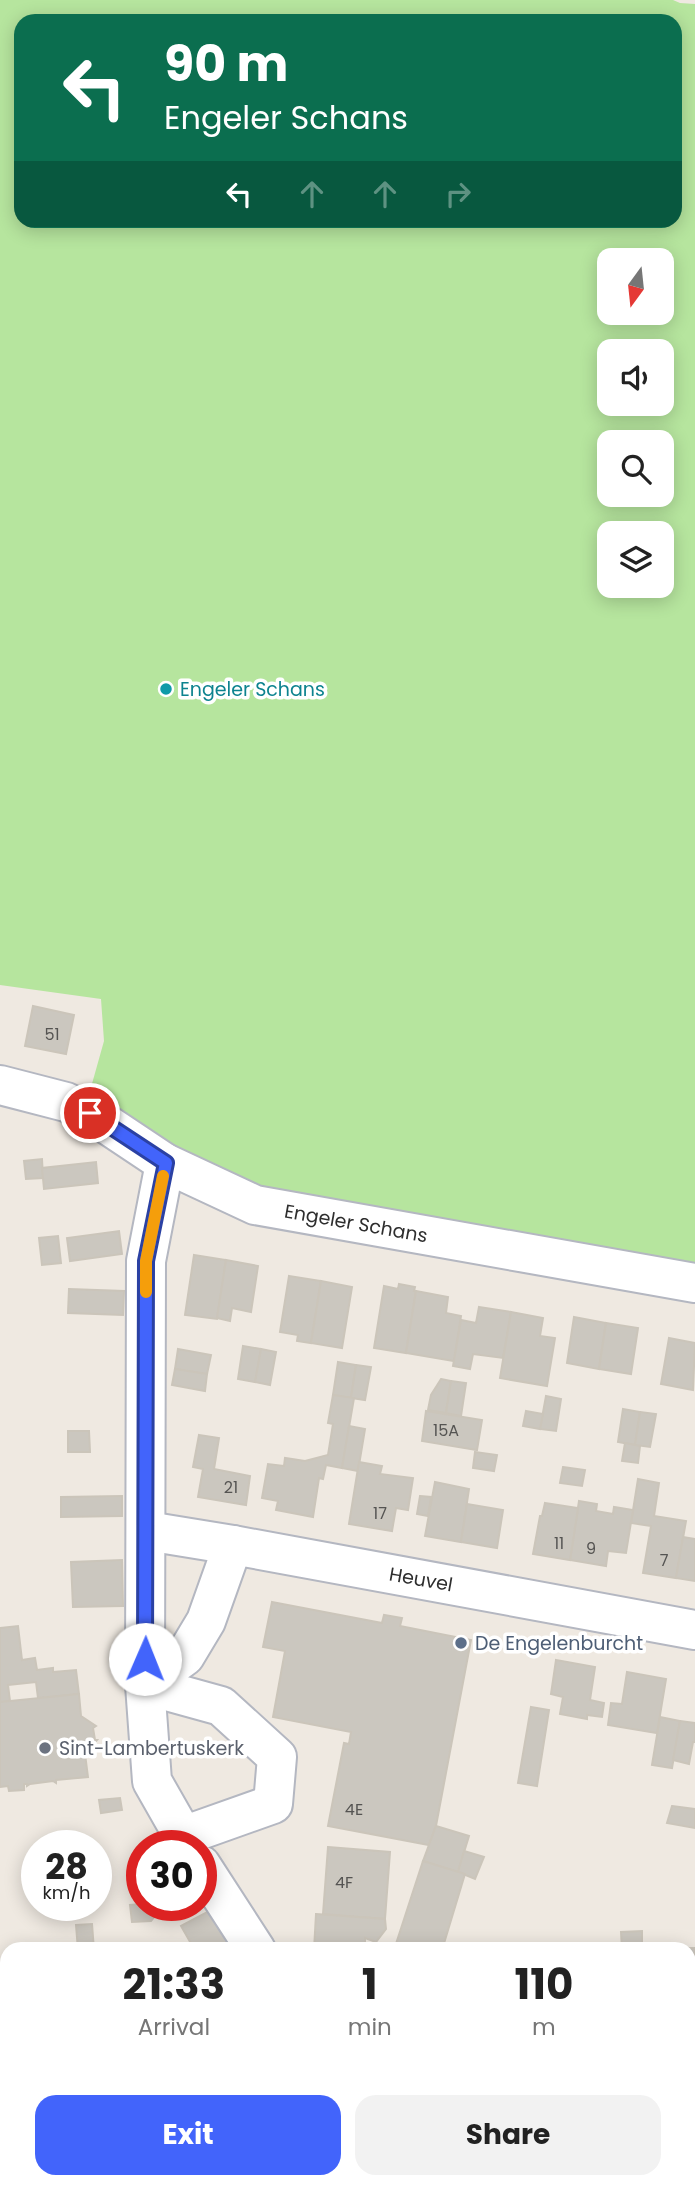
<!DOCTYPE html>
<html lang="en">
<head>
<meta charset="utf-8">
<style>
  :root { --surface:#fff; --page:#f2f2f2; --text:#222; --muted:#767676; --accent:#4264fb }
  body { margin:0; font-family:Poppins,sans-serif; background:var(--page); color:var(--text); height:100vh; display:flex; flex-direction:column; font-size:26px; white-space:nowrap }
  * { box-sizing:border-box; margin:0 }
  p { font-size:23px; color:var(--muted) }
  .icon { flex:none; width:38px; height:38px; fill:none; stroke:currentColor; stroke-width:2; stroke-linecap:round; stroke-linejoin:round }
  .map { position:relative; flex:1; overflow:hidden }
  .side { position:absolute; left:0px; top:1942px; width:696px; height:247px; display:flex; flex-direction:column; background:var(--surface); border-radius:21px 21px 0 0; box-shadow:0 4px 18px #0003 }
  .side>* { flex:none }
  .top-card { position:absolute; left:14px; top:14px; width:668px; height:214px; border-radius:21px; box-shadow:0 4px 18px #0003; background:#0b6e4f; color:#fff; overflow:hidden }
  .needle { width:46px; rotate:195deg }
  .buttons { position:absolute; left:597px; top:248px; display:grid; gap:14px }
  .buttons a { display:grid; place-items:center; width:77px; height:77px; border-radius:14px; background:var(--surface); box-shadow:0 4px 18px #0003; font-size:35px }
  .speed { position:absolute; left:21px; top:1830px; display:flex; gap:14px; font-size:35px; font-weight:700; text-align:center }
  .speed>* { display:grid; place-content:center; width:91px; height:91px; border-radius:50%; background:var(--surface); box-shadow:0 4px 18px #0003; line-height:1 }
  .speed small { font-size:18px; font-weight:400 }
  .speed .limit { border:10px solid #d22; background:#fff; color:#111 }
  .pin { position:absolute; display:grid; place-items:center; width:60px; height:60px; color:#fff; margin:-30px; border:4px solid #fff; border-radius:50%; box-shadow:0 2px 7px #0007 }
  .me { position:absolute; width:77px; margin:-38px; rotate:1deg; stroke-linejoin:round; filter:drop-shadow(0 0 5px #0008) }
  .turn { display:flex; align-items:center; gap:24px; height:147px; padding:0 35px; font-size:32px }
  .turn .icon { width:91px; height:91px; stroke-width:2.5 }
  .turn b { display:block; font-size:49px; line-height:60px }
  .lanes { display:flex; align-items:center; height:66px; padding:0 35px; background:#0003; justify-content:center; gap:35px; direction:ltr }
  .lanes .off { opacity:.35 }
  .eta { display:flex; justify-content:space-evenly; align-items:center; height:119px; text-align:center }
  .eta b { font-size:42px; font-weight:700; line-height:49px }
  .primary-button { display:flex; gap:14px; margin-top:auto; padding:14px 35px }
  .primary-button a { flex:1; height:80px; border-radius:21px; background:var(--accent); color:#fff; font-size:28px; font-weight:700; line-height:80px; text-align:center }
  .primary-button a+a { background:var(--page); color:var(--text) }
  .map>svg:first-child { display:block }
  .green { fill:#b6e59e; fill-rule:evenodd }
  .building { fill:#cbc7bf; stroke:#cbc5ba; stroke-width:2 }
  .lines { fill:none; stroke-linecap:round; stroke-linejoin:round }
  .minor-casing { stroke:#b4b7c1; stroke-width:42 }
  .minor { stroke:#fff; stroke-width:38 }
  .route-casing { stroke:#2b41a3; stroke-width:18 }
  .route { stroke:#4264fb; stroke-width:12 }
  .slow { stroke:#f59e0b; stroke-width:12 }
  .culture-dot { fill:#0f9aa8; stroke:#fff; stroke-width:2.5 }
  .service-dot { fill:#5c6f8a; stroke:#fff; stroke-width:2.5 }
  .worship-dot { fill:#6b7280; stroke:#fff; stroke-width:2.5 }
  .labels { text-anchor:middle; stroke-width:7; stroke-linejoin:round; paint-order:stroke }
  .number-label { font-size:16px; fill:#555452 }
  .culture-label { font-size:19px; fill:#0d838f; stroke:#fff; text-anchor:start }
  .street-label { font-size:19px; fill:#2e2e2e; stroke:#fff }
  .service-label { font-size:19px; fill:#4e5e75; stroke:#fff; text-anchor:start }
  .worship-label { font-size:19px; fill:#5b616d; stroke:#fff; text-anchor:start }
</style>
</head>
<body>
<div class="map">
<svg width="695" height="2188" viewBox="0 0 695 2188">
  <rect width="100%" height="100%" fill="#efe9e1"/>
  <g class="green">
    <path d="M0,0H673L680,3L695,4V1263L287,1194L179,1159L88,1098L104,1041L101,999L0,985ZM21,21H676V220H21ZM609,261H662V313H609ZM609,352H662V404H609ZM609,443H662V495H609ZM609,534H662V586H609Z"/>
    <path d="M690,2077H695V2188H672L670,2182H690Z"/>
  </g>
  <g class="building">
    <path d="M33,1006L74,1015L66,1054L25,1046Z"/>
    <path d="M42,1159L43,1178L26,1179L24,1161Z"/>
    <path d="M96,1162L98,1183L44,1189L42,1168Z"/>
    <path d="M119,1231L122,1254L70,1261L67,1238Z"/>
    <path d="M58,1236L61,1263L42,1265L39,1238Z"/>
    <path d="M194,1255L226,1260L217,1319L185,1315Z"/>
    <path d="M226,1260L258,1266L251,1312L232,1308L230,1321L217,1318Z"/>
    <path d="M289,1276L321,1281L311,1343L297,1341L298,1335L280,1332Z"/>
    <path d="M321,1281L352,1287L342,1348L311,1343Z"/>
    <path d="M399,1284L415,1287L414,1291H416L406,1353L374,1348L384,1286L398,1289Z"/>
    <path d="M69,1289L124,1291L123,1315L68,1313Z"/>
    <path d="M416,1291L448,1297L446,1313L461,1316L454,1361L406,1353Z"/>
    <path d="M479,1307L511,1312L503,1358L473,1354L470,1369L453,1366L461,1320L476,1323Z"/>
    <path d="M511,1312L543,1318L540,1336L555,1338L547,1386L500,1378Z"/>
    <path d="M574,1317L606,1323L599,1369L567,1363Z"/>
    <path d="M606,1323L638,1328L631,1374L599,1369Z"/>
    <path d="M669,1338L695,1343L693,1390L661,1384Z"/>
    <path d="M243,1346L261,1349L255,1382L238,1379Z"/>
    <path d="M178,1349L211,1355L207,1374L175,1369Z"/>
    <path d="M261,1349L276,1352L270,1385L255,1382Z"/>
    <path d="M338,1362L356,1365L351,1398L333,1395Z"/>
    <path d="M356,1365L371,1367L365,1400L351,1398Z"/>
    <path d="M175,1369L207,1374L205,1391L172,1385Z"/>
    <path d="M441,1379L451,1381L446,1413L428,1410L431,1395Z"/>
    <path d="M451,1381L466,1383L461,1416L446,1413Z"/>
    <path d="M333,1395L354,1398L342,1468L326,1465L323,1479L319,1478L313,1517L276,1510L278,1501L262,1498L268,1464L284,1466L285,1458L305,1461L328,1455L333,1424L328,1423Z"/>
    <path d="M546,1396L561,1399L556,1431L540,1429Z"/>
    <path d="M623,1409L640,1412L635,1445L618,1442Z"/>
    <path d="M426,1411L482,1420L477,1450L422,1441Z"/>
    <path d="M526,1411L543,1414L540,1429L523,1426Z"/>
    <path d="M640,1412L656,1414L650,1447L635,1445Z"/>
    <path d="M349,1426L365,1429L358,1471L342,1468Z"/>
    <path d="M68,1431H89L90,1452H68Z"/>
    <path d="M199,1435L219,1438L214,1469L250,1476L246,1505L198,1497L203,1469L193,1467Z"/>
    <path d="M625,1443L640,1446L638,1463L622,1461Z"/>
    <path d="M475,1452L497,1455L494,1471L473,1468Z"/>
    <path d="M359,1462L382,1466L380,1474L413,1478L408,1510L396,1508L392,1531L349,1524Z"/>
    <path d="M563,1467L585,1470L582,1486L560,1483Z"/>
    <path d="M638,1479L659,1483L654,1516L686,1521L676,1578L643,1573L651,1526L631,1523Z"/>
    <path d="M435,1482L469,1489L461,1542L425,1536Z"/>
    <path d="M122,1496V1516L61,1517V1497Z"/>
    <path d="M420,1496L431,1497L428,1516L417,1514Z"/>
    <path d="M579,1501L597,1504L596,1511L613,1514L614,1507L633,1510L626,1553L608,1551L606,1566L570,1560Z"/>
    <path d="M545,1503L578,1508L570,1560L533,1554L540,1516H542Z"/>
    <path d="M467,1504L503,1510L497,1548L461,1542Z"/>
    <path d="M683,1537L695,1539V1581L676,1578Z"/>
    <path d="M122,1560L123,1606L73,1607L71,1562Z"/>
    <path d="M272,1602L382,1623L384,1615L402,1618L400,1626L471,1640L436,1826L429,1845L328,1826L344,1743L349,1744L351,1732L273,1717L285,1651L263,1647Z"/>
    <path d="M18,1626L22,1660L35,1658L37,1670L53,1668V1672L76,1670L79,1694L38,1698L36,1682L8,1685L10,1701L0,1702V1628Z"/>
    <path d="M556,1660L595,1667L590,1700L604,1703L602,1717L587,1715V1719L560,1714L563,1697L551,1694Z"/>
    <path d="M627,1672L666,1679L657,1733L608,1725L611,1703L622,1704Z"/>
    <path d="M79,1694L81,1716L96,1726L93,1728L95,1740H97L85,1754L88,1777L56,1780V1783L53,1781L30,1784L27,1786V1784H24V1790L9,1791L8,1786L0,1787V1702Z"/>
    <path d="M531,1707L549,1710L537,1786L518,1783Z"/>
    <path d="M660,1717L680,1721L672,1768L652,1765Z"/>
    <path d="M680,1721L695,1723V1742H693L689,1764L673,1760Z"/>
    <path d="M120,1798L122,1810L101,1813L99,1800Z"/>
    <path d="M672,1806L695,1809V1828L667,1823Z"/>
    <path d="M436,1826L469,1836L458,1872L423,1861Z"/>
    <path d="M328,1847L390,1852L385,1919L323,1914Z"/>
    <path d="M464,1851L484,1857L475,1879L458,1872Z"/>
    <path d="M423,1861L465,1874L442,1950H394Z"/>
    <path d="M142,1904L158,1906L159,1911L151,1921L132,1922L130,1905Z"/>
    <path d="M211,1910L234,1950H165L193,1947L181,1926Z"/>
    <path d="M316,1914L385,1919L386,1929L376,1942L365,1938V1950H314Z"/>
    <path d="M92,1924L94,1950H78L76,1925Z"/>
    <path d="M642,1931V1950H622L621,1932Z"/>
    <path d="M695,1948V2012H690V1950L656,1949Z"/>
    <path d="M7,2068V2099H0V2069Z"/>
    <path d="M7,2099V2130H0V2100Z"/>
    <path d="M7,2138V2182L24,2184L0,2186V2139Z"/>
  </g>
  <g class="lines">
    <g class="minor-casing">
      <g id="minor">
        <path d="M0,1085L66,1102L90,1113L165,1163L255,1205L695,1283"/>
        <path d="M165,1163L146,1261L145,1685L152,1781L189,1846"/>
        <path d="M147,1531L233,1545L695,1630"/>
        <path d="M145,1685L221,1706L277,1757L273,1804L183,1836"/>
        <path d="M145,1685L185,1656L206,1621L233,1545"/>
        <path d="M201,1865L256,1950"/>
        <path d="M690,2068H695"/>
        <path d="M653,2182L655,2188"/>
        <path d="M340,2188L342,2182"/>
      </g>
    </g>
    <use href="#minor" class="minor"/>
  </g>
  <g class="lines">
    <g class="route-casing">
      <path id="route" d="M90,1113L166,1163L146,1261L145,1659"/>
    </g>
    <use href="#route" class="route"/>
    <path class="slow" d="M146,1292V1261L163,1176"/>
  </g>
  <circle class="culture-dot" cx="166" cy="689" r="7"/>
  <circle class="service-dot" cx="461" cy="1643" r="7"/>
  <circle class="worship-dot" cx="45" cy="1748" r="7"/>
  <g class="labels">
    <g class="number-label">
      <text x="52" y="1040">51</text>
      <text x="446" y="1436">15A</text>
      <text x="231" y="1493">21</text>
      <text x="380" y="1519">17</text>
      <text x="559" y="1549">11</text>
      <text x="591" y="1554">9</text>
      <text x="664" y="1566">7</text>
      <text x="354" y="1815">4E</text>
      <text x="344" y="1888">4F</text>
    </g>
    <g class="culture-label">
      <text x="180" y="696">Engeler Schans</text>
    </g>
    <g class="street-label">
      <text transform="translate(356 1223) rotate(10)" y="7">Engeler Schans</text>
      <text transform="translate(421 1579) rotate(10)" y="7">Heuvel</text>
    </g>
    <g class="service-label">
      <text x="475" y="1650">De Engelenburcht</text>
    </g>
    <g class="worship-label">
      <text x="59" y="1755">Sint-Lambertuskerk</text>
    </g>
  </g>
</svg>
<div class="buttons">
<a><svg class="needle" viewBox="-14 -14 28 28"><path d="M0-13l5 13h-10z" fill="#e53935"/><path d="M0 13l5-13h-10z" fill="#767676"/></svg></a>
<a><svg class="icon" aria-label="sound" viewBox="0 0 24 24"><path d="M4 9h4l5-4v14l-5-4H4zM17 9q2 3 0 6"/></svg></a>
<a><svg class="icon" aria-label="search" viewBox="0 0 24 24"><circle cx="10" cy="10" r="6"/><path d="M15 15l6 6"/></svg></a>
<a><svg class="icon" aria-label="layers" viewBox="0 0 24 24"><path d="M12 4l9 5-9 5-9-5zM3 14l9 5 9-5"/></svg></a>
</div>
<div class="speed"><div>28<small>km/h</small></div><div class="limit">30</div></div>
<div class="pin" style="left:90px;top:1113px;background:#d93025"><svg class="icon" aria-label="arrive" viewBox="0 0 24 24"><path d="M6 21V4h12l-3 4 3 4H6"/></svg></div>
<svg class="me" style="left:145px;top:1659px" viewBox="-20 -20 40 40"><circle r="19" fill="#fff"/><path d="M0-13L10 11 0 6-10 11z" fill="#4264fb"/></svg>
<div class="top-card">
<div class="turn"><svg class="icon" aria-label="left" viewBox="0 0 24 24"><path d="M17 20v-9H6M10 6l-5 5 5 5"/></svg><div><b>90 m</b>Engeler Schans</div></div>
<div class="lanes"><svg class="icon" aria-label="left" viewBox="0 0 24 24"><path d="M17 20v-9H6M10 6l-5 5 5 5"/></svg><svg class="icon off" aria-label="ahead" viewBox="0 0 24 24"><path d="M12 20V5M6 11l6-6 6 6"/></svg><svg class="icon off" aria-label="ahead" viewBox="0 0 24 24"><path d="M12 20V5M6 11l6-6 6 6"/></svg><svg class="icon off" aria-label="right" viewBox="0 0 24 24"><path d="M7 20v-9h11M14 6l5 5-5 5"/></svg></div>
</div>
<section class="side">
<div class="eta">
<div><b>21:33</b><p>Arrival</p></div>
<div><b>1</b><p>min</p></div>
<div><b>110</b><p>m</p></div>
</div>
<div class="primary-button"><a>Exit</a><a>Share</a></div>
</section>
</div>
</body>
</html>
